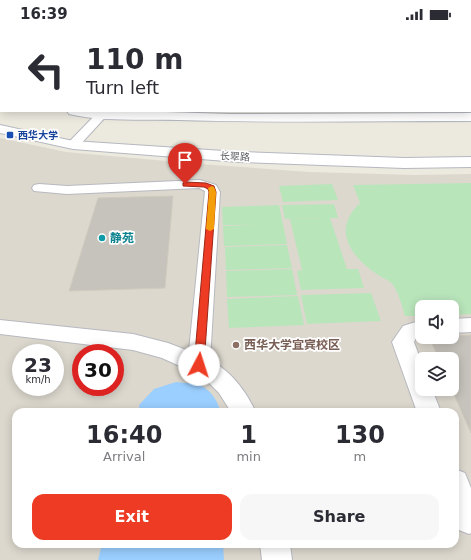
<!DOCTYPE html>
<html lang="en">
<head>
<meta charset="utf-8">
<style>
  :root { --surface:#fff; --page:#f7f7f7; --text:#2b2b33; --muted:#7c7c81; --accent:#ee3b23 }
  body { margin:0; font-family:"DejaVu Sans","Noto Sans SC",sans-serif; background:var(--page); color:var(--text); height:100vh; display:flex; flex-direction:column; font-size:15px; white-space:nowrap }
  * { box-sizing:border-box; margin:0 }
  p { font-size:13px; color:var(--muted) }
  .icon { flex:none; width:22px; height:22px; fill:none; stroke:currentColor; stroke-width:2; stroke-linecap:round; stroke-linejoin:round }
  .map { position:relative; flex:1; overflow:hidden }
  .side { position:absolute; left:12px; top:380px; width:447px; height:140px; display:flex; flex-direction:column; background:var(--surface); border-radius:12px; box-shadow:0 2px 10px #0003 }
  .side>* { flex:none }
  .guide { position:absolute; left:0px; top:0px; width:471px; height:84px; box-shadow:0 2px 10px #0003; background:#fff; color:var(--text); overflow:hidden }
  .tools { position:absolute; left:415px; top:272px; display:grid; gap:8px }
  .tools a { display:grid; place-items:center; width:44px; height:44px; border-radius:8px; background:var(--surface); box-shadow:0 2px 10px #0003; font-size:20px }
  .speed { position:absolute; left:12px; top:316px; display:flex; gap:8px; font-size:20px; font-weight:700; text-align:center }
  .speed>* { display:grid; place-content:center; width:52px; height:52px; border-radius:50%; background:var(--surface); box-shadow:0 2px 10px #0003; line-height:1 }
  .speed small { font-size:10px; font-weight:400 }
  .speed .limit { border:6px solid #d22; background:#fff; color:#111 }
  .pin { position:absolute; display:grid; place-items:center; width:34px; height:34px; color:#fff; margin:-41px -17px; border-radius:50% 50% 50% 0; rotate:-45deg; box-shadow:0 0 4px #0007 }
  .pin .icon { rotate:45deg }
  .me { position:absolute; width:44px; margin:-22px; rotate:5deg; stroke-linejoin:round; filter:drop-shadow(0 0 3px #0008) }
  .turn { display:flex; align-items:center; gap:14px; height:84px; padding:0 20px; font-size:18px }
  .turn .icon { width:52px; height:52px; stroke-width:2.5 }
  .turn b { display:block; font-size:28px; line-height:34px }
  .eta { display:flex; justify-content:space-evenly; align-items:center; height:68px; text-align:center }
  .eta b { font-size:24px; font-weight:600; line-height:28px }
  .button { display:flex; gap:8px; margin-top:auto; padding:8px 20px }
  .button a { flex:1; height:46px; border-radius:12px; background:var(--accent); color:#fff; font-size:16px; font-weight:600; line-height:46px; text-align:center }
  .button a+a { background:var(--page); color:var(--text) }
  .status { display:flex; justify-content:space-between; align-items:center; height:28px; padding:0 20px; background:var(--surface); direction:ltr }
  .status svg { height:11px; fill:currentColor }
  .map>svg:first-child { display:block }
  .education { fill:#dcd8ce; fill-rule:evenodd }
  .green { fill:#b9e5bb }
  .water { fill:#9bcfff }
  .building { fill:#c6c3bc; stroke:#d0cbbd }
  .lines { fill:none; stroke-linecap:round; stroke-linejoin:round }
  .service-casing { stroke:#b7b9bf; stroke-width:2 }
  .minor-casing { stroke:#b7b9bf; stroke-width:2 }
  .secondary-casing { stroke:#b5b8bf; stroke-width:2 }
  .service { fill:#fff; fill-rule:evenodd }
  .minor { fill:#fff; fill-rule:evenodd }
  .secondary { fill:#fff; fill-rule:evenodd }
  .route { fill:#ee3b23; stroke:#9b2617 }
  .slow { fill:#f59e0b }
  .transit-dot { fill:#1a4fb4; stroke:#fff; stroke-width:1.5 }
  .culture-dot { fill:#0f9aa8; stroke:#fff; stroke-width:1.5 }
  .education-dot { fill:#8d6e63; stroke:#fff; stroke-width:1.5 }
  .labels { text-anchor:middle; stroke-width:3.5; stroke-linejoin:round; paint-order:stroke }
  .far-transit-label { font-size:10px; font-weight:bold; fill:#164399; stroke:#fff; text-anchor:start }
  .far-street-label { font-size:10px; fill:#585b61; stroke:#fff }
  .culture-label { font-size:12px; font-weight:bold; fill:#0d838f; stroke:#fff; text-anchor:start }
  .education-label { font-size:12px; font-weight:bold; fill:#785e54; stroke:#fff; text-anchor:start }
</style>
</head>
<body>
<div class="status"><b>16:39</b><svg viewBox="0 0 49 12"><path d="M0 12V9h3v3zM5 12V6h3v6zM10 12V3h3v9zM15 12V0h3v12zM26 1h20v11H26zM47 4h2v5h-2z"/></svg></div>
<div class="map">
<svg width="471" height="532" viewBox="0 0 471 532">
  <rect width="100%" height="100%" fill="#ece9df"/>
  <g class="education">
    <path d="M0,0H471V82L470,1H1V61Z"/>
    <path d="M0,110L66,124L200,136L309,144L415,147L471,146V532H0ZM422,279H452V309H422ZM21,325H55V359H21ZM81,325H115V359H81ZM422,331H452V361H422ZM16,384H455V516H16Z"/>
  </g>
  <g class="green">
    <path d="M471,155V286L452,287V279H422V288H405C402,279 399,265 393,257C390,252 382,250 378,247C351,229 331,202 360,175L353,157Z"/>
    <path d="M332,156L338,172L283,174L279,158Z"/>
    <path d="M334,176L338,190H330L347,241H344H358L364,260L301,262L297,243L302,242L290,191L327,190L285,191L282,177Z"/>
    <path d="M279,177L287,216L224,218L223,198L257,197H223L222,179Z"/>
    <path d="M287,217L292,240L226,242L225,219Z"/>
    <path d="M292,241L297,267L227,269L226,243Z"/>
    <path d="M371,265L381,293L307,296L301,267Z"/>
    <path d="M298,268L304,297L229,300L227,271Z"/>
  </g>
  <g class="water">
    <path d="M176,354C184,355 195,355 202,358C211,363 219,374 220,384H140L139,377L154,361Z"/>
    <path d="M102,516H223L224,532H98Z"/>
  </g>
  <g class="building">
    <path d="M173,168L165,260L69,263L98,170Z"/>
    <path d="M471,307V405L452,362V331H439L429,309Z"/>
  </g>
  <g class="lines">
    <g class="service-casing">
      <g id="service">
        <path d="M0,0H2L3,1L0,2Z"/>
        <path d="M273,0H287L289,1H275Z"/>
        <rect x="470" y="16" width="1" height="2"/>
      </g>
    </g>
    <g class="minor-casing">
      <g id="minor">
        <path d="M99,83H111L77,120H69L67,117L69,114Z"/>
        <path d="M200,152L216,157L220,164L210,333C231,342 246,364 256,384H231L219,365L202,348L162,330L133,322L0,306V292L133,306L168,315L189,323L205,163L199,160L67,166L34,163L32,160L34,157L39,156L67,158Z"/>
        <path d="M471,290V304L452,305V291Z"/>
        <path d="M422,292V306L417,308L414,314L422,336V361H432L441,384H417L392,314L403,298Z"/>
        <path d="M455,441L465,445L471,460V505L469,506L459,502L455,493Z"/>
        <path d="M260,516H290L292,532H262Z"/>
      </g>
    </g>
    <g class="secondary-casing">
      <g id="secondary">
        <rect x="0" y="70" width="1" height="8"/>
        <path d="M67,83H133L230,86L471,85V93C374,93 276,95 179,92C144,91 103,94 69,86Z"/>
        <path d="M0,97L73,113L239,124L404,130L471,129V139L404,140L239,134L73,121L0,105Z"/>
      </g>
    </g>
    <use href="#service" class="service"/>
    <use href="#minor" class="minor"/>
    <use href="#secondary" class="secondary"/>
  </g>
  <path class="route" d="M185,154L206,155L214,158L216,164L204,337L203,340H195L194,337L209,164L208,161L204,159L183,158V155Z"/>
  <path class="slow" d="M212,158L214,159L216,164L214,201L210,203L206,201L209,164L208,160Z"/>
  <rect class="transit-dot" x="6" y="103" width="8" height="8" rx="2"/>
  <circle class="culture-dot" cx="102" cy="210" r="4"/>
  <circle class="education-dot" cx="236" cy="317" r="4"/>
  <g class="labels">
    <g class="far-transit-label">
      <text x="18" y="111">西华大学</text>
    </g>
    <g class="far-street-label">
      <text transform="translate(235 128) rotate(3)" y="4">长翠路</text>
    </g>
    <g class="culture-label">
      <text x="110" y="214">静苑</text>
    </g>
    <g class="education-label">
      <text x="244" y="321">西华大学宜宾校区</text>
    </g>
  </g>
</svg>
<div class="tools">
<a><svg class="icon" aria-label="sound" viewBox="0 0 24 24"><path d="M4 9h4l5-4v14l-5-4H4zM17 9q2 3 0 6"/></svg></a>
<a><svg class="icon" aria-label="layers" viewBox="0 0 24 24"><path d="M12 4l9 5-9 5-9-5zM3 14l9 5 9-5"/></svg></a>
</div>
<div class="speed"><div>23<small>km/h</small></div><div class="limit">30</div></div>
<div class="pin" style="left:185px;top:156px;background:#d93025"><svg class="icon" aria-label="arrive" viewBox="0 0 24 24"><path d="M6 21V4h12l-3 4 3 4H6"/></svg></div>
<svg class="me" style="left:199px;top:337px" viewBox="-20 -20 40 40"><circle r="19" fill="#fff"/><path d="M0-13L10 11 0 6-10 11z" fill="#ee3b23"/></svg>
<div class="guide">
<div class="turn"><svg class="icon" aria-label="left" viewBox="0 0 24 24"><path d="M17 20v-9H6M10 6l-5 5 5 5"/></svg><div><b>110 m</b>Turn left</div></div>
</div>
<section class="side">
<div class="eta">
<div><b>16:40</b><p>Arrival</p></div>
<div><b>1</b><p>min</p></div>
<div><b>130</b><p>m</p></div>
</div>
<div class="button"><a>Exit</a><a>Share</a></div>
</section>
</div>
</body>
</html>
